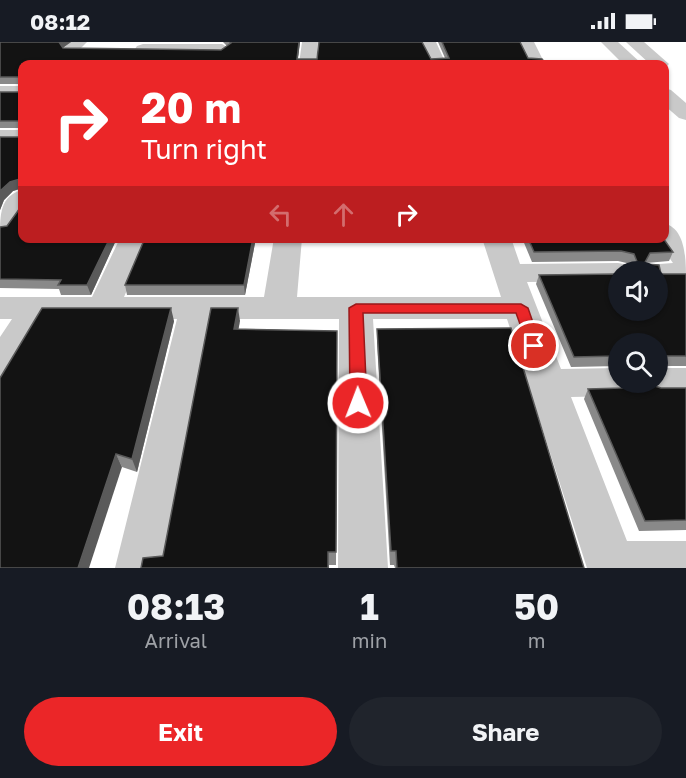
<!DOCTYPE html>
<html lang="en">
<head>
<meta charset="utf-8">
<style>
  :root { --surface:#171b24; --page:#20242c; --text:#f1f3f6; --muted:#9ea1a6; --accent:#eb2628 }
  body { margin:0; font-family:"Golos Text",sans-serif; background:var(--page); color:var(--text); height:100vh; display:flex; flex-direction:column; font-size:22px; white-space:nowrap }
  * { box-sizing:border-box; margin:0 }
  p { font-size:20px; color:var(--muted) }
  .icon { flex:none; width:33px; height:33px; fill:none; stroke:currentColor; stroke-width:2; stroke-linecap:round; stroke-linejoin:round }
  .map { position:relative; height:526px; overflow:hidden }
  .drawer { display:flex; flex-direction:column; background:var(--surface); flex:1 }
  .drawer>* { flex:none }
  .top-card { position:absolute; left:18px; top:18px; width:651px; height:183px; border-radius:12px; box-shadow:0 2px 4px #0004; background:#eb2628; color:#fff; overflow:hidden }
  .controls { position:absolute; left:608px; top:219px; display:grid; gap:12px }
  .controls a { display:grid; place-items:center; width:60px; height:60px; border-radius:50%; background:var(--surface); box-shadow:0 2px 4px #0004; font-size:30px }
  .pin { position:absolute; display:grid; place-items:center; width:51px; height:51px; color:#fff; margin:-26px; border:3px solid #fff; border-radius:50%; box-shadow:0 2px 6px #0007 }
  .me { position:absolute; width:66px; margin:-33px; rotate:359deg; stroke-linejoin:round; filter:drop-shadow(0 0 4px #0008) }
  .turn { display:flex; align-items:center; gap:21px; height:126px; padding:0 24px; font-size:27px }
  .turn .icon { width:78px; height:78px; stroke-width:2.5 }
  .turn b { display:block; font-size:42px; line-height:51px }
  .lanes { display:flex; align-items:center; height:57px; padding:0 24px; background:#0003; justify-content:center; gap:30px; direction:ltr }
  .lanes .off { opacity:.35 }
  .eta { display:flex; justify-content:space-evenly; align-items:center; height:102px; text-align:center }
  .eta b { font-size:36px; font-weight:700; line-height:42px }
  .button { display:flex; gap:12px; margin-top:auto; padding:12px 24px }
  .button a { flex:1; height:69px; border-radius:36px; background:var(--accent); color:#fff; font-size:24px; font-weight:700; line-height:69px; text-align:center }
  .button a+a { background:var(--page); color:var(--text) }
  .status { display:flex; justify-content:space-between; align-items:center; height:42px; padding:0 30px; background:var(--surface); direction:ltr }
  .status svg { height:16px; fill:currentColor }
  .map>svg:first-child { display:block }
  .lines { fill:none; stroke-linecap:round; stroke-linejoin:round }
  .minor { fill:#c9c9c9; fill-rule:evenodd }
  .tertiary { fill:#c9c9c9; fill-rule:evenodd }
  .wall { fill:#898989 }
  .shaded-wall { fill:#5a5a5a }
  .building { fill:#131313; stroke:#5a5a5a; stroke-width:1.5 }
  .route { fill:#eb2628; stroke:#99191a; stroke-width:1.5 }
</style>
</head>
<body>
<div class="status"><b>08:12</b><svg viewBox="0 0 49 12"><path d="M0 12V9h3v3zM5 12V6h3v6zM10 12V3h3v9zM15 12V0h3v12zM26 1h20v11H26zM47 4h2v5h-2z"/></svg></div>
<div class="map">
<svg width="686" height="526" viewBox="0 0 686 526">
  <rect width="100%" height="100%" fill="#fff"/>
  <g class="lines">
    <g class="minor">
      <path d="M70,0H87L65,22H47Z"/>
      <path d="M302,0H318L316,22H299Z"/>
      <path d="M420,0H436L446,22H430Z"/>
      <path d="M518,0H534L545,22H529Z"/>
      <path d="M143,2H222L230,7L222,12L137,10L135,7L137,4Z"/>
      <rect x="0" y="44" width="22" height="12"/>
      <rect x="0" y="88" width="22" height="14"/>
      <path d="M22,148V174L10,191L0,193C0,173 0,154 22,148Z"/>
      <path d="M664,181C686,187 686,217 686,239H657V230H642L646,223L673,221L655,196H664Z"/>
      <path d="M120,196H149L124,255H264L274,196H302L297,255H501L482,196H511L520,222L618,221L629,223L633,230H618V239L527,240L561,327L618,326V340H637L631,350L618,354L571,355L627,499H686V526H587L507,277H373L388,526H338L339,277H211L165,526H115L177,277H46L13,334L0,338V295L12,277H0V255H92Z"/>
      <path d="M657,326H686V354H657L644,350L638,340H657Z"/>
    </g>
    <g class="tertiary">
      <path d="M601,0H618L642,22H623Z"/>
      <path d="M626,0H644L669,22L664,26V22H650Z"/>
      <path d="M664,46L671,48L686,61V78L679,76L664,63Z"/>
    </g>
  </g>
  <g class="wall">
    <path d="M0,0H71L63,6L221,8L227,4L223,0H183H300L298,17H317L319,0H422L431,17L445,16L438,0H520L528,16L542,17L546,22H22V196H117L91,253H61L59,247L0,246V185L7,184L20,166V147L13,149L4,158L0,168V95H21V86H0V50H21V42H0Z"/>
    <path d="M145,196H256L245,253H127L125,243Z"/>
    <path d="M522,196H663L673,210L669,219L646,221L645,222L661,232H686V324H660V328L657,333V302H618V324L571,325L536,242L539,233L618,232L657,230H621L624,223L631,222L618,219L532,220Z"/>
    <path d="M42,266L174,279L137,430L122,425Z"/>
    <path d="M240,279L238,287L337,289L336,523H329V526H141L163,514Z"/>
    <path d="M377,287L584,526H395L394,523H390L377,301Z"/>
    <path d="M636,342H648L661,346H686V488L639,489L584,357L588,347L623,346Z"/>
  </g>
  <g class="shaded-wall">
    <path d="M59,0H71L61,7Z"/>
    <path d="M299,0H300L297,22V17Z"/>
    <path d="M20,137L22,146L13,149L4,158L0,168V149L10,140Z"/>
    <path d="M110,196H117L91,253L87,243Z"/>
    <path d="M253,196H256L245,253L244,243Z"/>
    <path d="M171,266L174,279L137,430L132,417Z"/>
    <path d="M238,266L240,279L236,300L234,287Z"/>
    <path d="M116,412L122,425L89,526H78Z"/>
  </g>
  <g class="building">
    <path d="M0,0H59L63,6L221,8L231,1L230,0H299L297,17H317L319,0H422L431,17L449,16L442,0H520L528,16L542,17L546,22H22V196H110L87,243H58L61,238L0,237V185L7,184L20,166V137L10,140L0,149V95H21V79H0V50H21V35H0Z"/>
    <path d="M145,196H253L244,243H125Z"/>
    <path d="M528,196H663L673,210L650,211L644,222L659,223L661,232H686V314H662L659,316L660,328H657V302H618V314L574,315L539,233L618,232V268H657V230H622L624,223L638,222L634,212L621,209L534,210Z"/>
    <path d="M42,266H171L132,417L116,412L78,526H0V336Z"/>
    <path d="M211,266H238L234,287L337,289L336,510H328V526H141L143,516L163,514Z"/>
    <path d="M511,286L584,526H397L396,509H391L377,287Z"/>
    <path d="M637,340H647L648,342L661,346H686V478L645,479L588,347L623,346L636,342Z"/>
  </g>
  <path class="route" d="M356,262H521L528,266L541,304L534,309L529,307L516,271H363L367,361L364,365L358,367L353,365L350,361L349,266Z"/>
</svg>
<div class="controls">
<a><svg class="icon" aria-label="sound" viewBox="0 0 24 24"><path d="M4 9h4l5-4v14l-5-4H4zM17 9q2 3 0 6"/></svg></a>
<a><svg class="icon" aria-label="search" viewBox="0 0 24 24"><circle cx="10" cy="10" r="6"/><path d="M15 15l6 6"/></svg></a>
</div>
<div class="pin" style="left:534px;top:304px;background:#d93025"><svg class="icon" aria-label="arrive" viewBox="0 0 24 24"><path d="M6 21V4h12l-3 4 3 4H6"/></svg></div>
<svg class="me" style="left:358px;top:361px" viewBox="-20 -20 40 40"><circle r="17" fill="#eb2628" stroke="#fff" stroke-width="3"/><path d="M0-11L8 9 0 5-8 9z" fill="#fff"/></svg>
<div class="top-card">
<div class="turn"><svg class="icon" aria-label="right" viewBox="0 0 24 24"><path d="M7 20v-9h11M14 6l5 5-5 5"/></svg><div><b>20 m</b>Turn right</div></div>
<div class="lanes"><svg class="icon off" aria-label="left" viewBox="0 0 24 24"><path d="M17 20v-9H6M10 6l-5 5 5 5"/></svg><svg class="icon off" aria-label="ahead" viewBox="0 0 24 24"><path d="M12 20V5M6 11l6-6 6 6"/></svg><svg class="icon" aria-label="right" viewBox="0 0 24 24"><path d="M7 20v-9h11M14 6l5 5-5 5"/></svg></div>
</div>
</div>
<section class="drawer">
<div class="eta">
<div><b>08:13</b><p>Arrival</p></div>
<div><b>1</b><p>min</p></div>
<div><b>50</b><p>m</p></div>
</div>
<div class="button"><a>Exit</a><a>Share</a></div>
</section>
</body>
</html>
